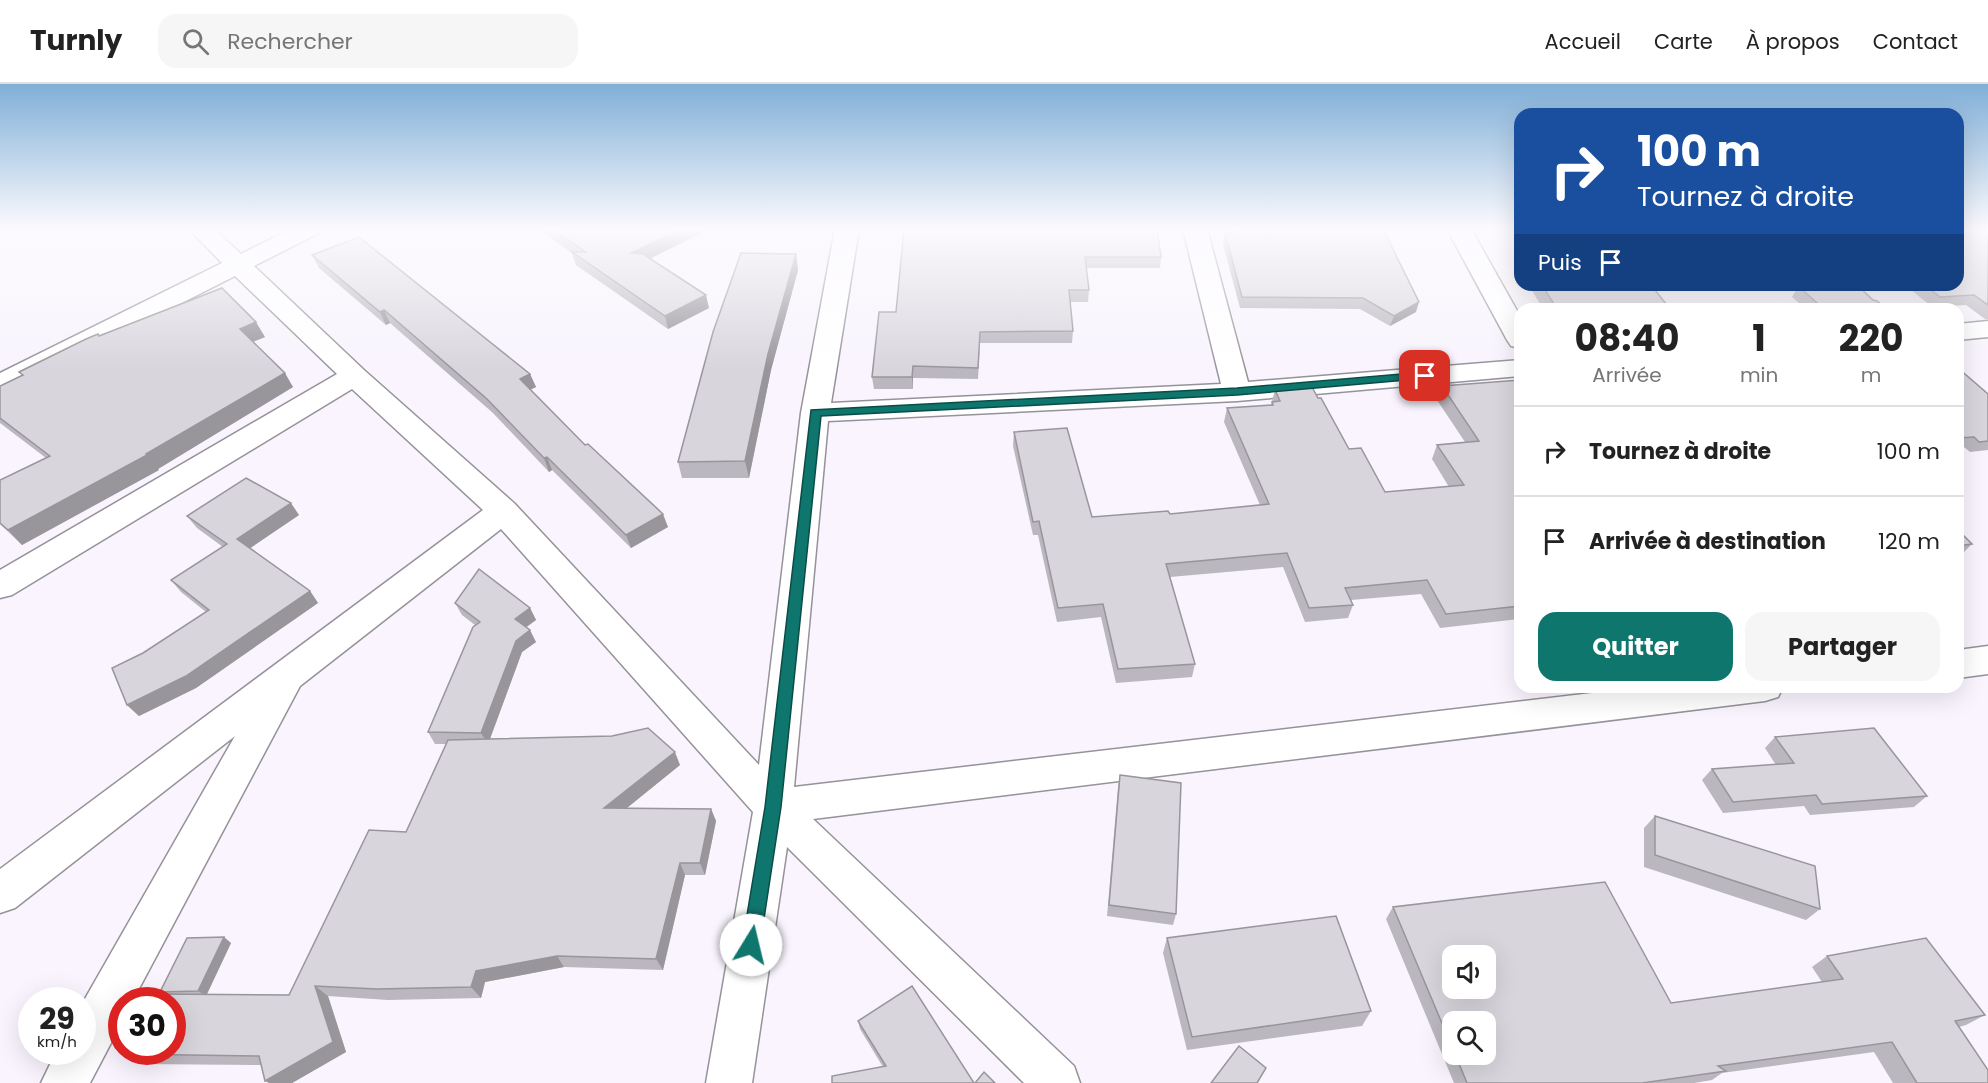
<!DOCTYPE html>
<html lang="fr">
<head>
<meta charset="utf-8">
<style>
  :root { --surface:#fff; --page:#f6f6f6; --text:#222; --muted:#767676; --line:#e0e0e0; --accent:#0f766e }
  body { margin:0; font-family:Poppins,sans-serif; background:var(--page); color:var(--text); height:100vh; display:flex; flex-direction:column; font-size:22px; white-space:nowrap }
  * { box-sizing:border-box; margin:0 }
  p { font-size:20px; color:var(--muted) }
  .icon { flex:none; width:33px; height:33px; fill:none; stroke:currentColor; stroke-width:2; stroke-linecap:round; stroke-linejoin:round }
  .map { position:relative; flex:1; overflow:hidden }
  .side { position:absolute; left:1514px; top:219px; width:450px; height:390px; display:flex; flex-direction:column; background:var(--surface); border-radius:18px; box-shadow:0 6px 24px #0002 }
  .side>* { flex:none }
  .guide { position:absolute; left:1514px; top:24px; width:450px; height:183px; border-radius:18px; box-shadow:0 6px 24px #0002; background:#1a4fa0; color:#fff; overflow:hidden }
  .tools { position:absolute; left:1442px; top:861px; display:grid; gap:12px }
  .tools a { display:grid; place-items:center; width:54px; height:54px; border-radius:12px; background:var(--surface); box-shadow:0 6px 24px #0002; font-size:30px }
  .speed { position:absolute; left:18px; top:903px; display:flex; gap:12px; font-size:30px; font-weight:700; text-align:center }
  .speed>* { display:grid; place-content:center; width:78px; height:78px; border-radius:50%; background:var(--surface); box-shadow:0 6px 24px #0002; line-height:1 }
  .speed small { font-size:15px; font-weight:400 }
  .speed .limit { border:9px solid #d22; background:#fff; color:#111 }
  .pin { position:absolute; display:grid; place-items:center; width:51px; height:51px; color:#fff; margin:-26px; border-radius:12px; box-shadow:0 3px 9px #0006 }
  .me { position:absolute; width:66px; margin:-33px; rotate:9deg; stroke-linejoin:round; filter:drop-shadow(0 0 4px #0008) }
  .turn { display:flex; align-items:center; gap:21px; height:126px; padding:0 24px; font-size:27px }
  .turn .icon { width:78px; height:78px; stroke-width:2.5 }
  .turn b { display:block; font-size:42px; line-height:51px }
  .then { display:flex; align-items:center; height:57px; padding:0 24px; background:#0003; gap:12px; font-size:22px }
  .eta { display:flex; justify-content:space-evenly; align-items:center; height:102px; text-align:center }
  .eta b { font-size:36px; font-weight:700; line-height:42px }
  .primary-button { display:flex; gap:12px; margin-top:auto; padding:12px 24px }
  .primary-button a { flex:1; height:69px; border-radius:18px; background:var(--accent); color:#fff; font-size:24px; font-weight:700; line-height:69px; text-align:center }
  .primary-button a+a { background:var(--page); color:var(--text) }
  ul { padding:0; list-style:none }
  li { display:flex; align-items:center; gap:18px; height:90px; padding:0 24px; border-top:2px solid var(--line) }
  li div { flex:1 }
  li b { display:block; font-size:22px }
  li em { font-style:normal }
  header { display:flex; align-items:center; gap:36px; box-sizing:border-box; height:84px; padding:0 30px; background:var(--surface); border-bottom:2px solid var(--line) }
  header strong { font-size:28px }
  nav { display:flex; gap:33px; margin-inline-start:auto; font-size:21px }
  .search { width:420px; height:54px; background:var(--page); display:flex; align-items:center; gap:15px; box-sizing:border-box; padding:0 21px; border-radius:18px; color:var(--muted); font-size:22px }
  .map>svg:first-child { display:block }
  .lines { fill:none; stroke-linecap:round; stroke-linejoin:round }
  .minor-casing { stroke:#969299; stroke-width:3 }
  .minor { fill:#fff; fill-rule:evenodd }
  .wall { fill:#bbb7be; fill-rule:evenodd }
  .shaded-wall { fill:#98959b }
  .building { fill:#d9d5dd; stroke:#98959b; stroke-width:1.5; fill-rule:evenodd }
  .route { fill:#0f766e; stroke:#0a4d48; stroke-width:1.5 }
</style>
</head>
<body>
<header>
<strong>Turnly</strong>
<div class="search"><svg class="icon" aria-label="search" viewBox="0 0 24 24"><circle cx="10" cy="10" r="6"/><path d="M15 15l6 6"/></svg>Rechercher</div>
<nav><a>Accueil</a><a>Carte</a><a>À propos</a><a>Contact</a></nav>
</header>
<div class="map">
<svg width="1988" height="999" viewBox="0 0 1988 999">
  <rect width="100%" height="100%" fill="#f9f4fd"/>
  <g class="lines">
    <g class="minor-casing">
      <g id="minor">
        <path d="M189,145H214L241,170L291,145H321L317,150L254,182L364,286L514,419L759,681L801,329L835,145H859L831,319L1221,300L1183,145H1207L1248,298L1520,276V292L1237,317L828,337L794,703L1643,603H1783L1778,613L1765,617L813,735L1074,982L1080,999H1024L787,763L752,999H706L753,728L501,445L300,602L133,916H122V938L90,999H41L56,968H82V920L235,652L15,824L0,829V785L483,426L352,305L12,511L0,514V486L337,290L235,192L10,306L0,309V289L222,179Z"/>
        <path d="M1447,145H1471L1520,232V264L1511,262L1507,256Z"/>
        <path d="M1988,237V253L1958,256V240Z"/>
        <path d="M1988,562V590L1958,594V566Z"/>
      </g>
    </g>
    <use href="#minor" class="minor"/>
  </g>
  <g class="wall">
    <path d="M538,145H710L651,174L709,224L668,245L576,181L572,169Z"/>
    <path d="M904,145L1161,173L1160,184H1086L1089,206L1088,218H1070L1073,247L1072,259H980L978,295L913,294V305H874L872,293L896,228Z"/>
    <path d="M1231,145H1383L1416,228L1390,242L1360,225L1240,224L1223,160L1225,149H1233Z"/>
    <path d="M1988,145V235H1985L1966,221L1932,223L1905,201H1958Z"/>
    <path d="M796,170L798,186L771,286L749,394H682L678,378Z"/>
    <path d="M312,171L530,290L536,303L530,306L668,443L631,464L552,386L549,388L493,329L390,239L386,241L319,184Z"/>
    <path d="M1533,201H1651L1670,225H1543L1531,205Z"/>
    <path d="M1727,201H1788L1731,202Z"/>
    <path d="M1798,202L1873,216L1887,225H1806L1792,213Z"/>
    <path d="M100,252L265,253L253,258L293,303L158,385L159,386L22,461L0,440V396L46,374L0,339V302L22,291L19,288Z"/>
    <path d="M1958,284L1988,310V366L1970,368L1964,363L1958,364Z"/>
    <path d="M1520,296V536L1519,535L1440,544L1421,510L1351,516L1353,521L1348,534L1305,538L1283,483L1170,493L1195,580L1192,593L1116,599L1101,533L1057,538L1038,451H1033L1013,362L1014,348L1092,433L1170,430L1260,421L1224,338L1227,324L1271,321L1275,306L1318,314L1349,365L1385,408L1449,403L1432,375L1437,361L1465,358L1437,316L1442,302Z"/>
    <path d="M299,431L250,464L310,507L318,519L196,604L139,632L127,621L143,569L206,528L181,508L171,496L223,463L197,444L187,432Z"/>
    <path d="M1958,446L1972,460L1962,470L1958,471Z"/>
    <path d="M455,519L530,524L536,536L526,543L536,558L522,568L490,655L680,681L626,724L711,725L716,737L705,791H685L663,886L564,883L485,898L481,914L388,916L328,912L346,968L292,999H269L261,981L139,980L122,970L162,910L160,908L231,859L207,910L289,911L406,748L446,660H435L428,648L475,541L462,531Z"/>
    <path d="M1775,653L1927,712L1914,723L1810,731L1804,722L1723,729L1702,696L1712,685L1776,681L1765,664Z"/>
    <path d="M1120,691L1176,830L1173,841L1107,832L1118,703Z"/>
    <path d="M1655,732L1820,825L1806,836L1644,783V744Z"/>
    <path d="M1393,823L1671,919L1822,898L1812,883L1827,872L1985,931L1966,941L1959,943L1988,999H1893L1874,968L1722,989L1712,996L1694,999H1454L1386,835ZM1452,938L1485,970H1452Z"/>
    <path d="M1167,854L1371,927L1362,942L1187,966L1163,869Z"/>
    <path d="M858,937L974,999L883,983L860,945Z"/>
  </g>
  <g class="shaded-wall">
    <path d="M682,145H710L635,182L631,169Z"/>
    <path d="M796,170L798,186L771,286L749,394L745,377L768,270Z"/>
    <path d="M706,211L709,224L668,245L665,232Z"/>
    <path d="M1419,218L1416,228L1390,242L1394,232Z"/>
    <path d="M384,226L390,239L386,241L380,228Z"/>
    <path d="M256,238L265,253L249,259L240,245Z"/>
    <path d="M913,282V305L912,293Z"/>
    <path d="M285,289L293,303L158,385L159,386L22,461L8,446L146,370Z"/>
    <path d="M530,290L536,303L525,308L520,295Z"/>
    <path d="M547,373L552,386L549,388L544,374Z"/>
    <path d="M291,419L299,431L246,467L237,455Z"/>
    <path d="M663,430L668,443L631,464L626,451Z"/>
    <path d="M310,507L318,519L196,604L139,632L127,621Z"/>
    <path d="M530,524L536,536L521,547L515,535Z"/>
    <path d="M530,546L536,558L522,568L488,660L481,649L516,557Z"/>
    <path d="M675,668L680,681L611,737L604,724Z"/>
    <path d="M711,725L716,737L705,791L700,779Z"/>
    <path d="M680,779L685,791L663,886L656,875Z"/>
    <path d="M224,853L231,859L206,912L198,907Z"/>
    <path d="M557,872L564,883L485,898L481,914L471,903L476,887Z"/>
    <path d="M315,902L328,912L346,968L292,999H269L265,997Z"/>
  </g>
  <g class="building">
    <path d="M552,145H682L631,169L643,170L706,211L665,232L572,168H586Z"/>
    <path d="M904,145H1157L1161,173H1085L1089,206H1069L1073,247L980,248L978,284L913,282L912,293H872L879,228H896Z"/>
    <path d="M1236,145H1383L1419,218L1394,232L1363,214L1242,213L1225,149H1237Z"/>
    <path d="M1958,145H1988V221L1974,211L1940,213L1925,201H1958Z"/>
    <path d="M359,153L530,290L520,295L585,361L588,360L663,430L626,451L547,373L544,374L487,315L384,226L380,228L312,171Z"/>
    <path d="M741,169L796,170L768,270L745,377L678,378L713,248Z"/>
    <path d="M1542,201H1651L1670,225H1557Z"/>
    <path d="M1816,201H1857L1873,216L1877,217L1887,225H1824L1798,202Z"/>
    <path d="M222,204L256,238L240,245L285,289L146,370L147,371L8,446L0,439V396L50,372L0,334V302L23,291L19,288L86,255L98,250L99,252Z"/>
    <path d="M1958,284L1988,310V357L1979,358L1974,353L1958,354Z"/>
    <path d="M1520,296V522L1446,530L1427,496L1345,504L1353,521L1309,524L1287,469L1166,480L1195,580L1118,585L1103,520L1058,524L1039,437L1033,438L1014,348L1067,344L1092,433L1168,427L1170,430L1269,420L1227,324L1273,321L1272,318L1280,317L1275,306L1312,303L1318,314H1321L1349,365L1361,364L1385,408L1464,401L1437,361L1479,357L1442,302Z"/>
    <path d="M246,394L291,419L237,455L310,507L186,592L127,621L112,584L143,569L209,526L171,496L227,460L187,432Z"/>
    <path d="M1958,446L1972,460L1958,462Z"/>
    <path d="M479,485L530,524L515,535L530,546L516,557L481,649L428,648L473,543L480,538L455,519Z"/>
    <path d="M648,644L675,668L604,724L711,725L700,779H680L656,875L557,872L476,887L471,903L377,905L315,902L333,958L265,997L259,972L122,970L123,968H172V916H148L152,910L289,911L369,746L406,748L448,656L612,652Z"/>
    <path d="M1874,644L1927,712L1822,720L1816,711L1733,718L1712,685L1794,679L1775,653Z"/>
    <path d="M1120,691L1181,699L1176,830L1109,821Z"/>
    <path d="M1655,732L1815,782L1820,825L1655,771Z"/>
    <path d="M1605,798L1671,919L1843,895L1827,872L1926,854L1985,931L1955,937L1988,986V999H1917L1892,958L1718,982L1726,987L1642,999H1467L1455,970H1485V938H1452V963L1393,823ZM1452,872H1485V904H1452Z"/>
    <path d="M1336,832L1371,927L1192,953L1167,854Z"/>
    <path d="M224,853L198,907L160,908L187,854Z"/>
    <path d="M912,902L974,999H832V992L886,982L858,937Z"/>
    <path d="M1239,962L1266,984L1257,999H1211Z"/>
    <path d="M984,988L995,999H975Z"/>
  </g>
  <linearGradient id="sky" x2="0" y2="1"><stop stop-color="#80afd7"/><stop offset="0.51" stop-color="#fcfafe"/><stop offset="1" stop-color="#fcfafe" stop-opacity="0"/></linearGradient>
  <rect width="1988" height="285" fill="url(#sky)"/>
  <path class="route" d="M1425,288L1429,289V294L1237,311L821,332L781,723L760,861L758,867L751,870L745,867L742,861L765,723L811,326L1237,304Z"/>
</svg>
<div class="tools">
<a><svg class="icon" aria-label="sound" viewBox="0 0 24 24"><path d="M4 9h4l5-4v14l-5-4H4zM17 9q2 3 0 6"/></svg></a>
<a><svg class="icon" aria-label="search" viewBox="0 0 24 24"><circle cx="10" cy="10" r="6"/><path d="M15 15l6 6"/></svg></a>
</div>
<div class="speed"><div>29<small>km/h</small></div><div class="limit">30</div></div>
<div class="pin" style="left:1425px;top:292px;background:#d93025"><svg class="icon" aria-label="arrive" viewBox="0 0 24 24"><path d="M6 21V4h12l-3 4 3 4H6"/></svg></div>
<svg class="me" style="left:751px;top:861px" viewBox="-20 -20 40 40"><circle r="19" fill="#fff"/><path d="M0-13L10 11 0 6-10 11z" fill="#0f766e"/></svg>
<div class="guide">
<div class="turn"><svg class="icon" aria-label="right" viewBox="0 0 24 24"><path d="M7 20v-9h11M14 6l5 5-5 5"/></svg><div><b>100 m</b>Tournez à droite</div></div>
<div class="then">Puis<svg class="icon" aria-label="arrive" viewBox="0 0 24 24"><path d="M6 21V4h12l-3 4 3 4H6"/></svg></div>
</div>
<section class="side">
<div class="eta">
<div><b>08:40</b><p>Arrivée</p></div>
<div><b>1</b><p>min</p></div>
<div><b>220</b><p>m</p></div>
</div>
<ul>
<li><svg class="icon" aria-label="right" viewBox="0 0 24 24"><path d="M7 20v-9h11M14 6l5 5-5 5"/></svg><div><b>Tournez à droite</b></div><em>100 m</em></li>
<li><svg class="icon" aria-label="arrive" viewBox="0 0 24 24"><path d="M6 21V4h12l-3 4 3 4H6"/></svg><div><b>Arrivée à destination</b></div><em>120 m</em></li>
</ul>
<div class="primary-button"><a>Quitter</a><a>Partager</a></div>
</section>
</div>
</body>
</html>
